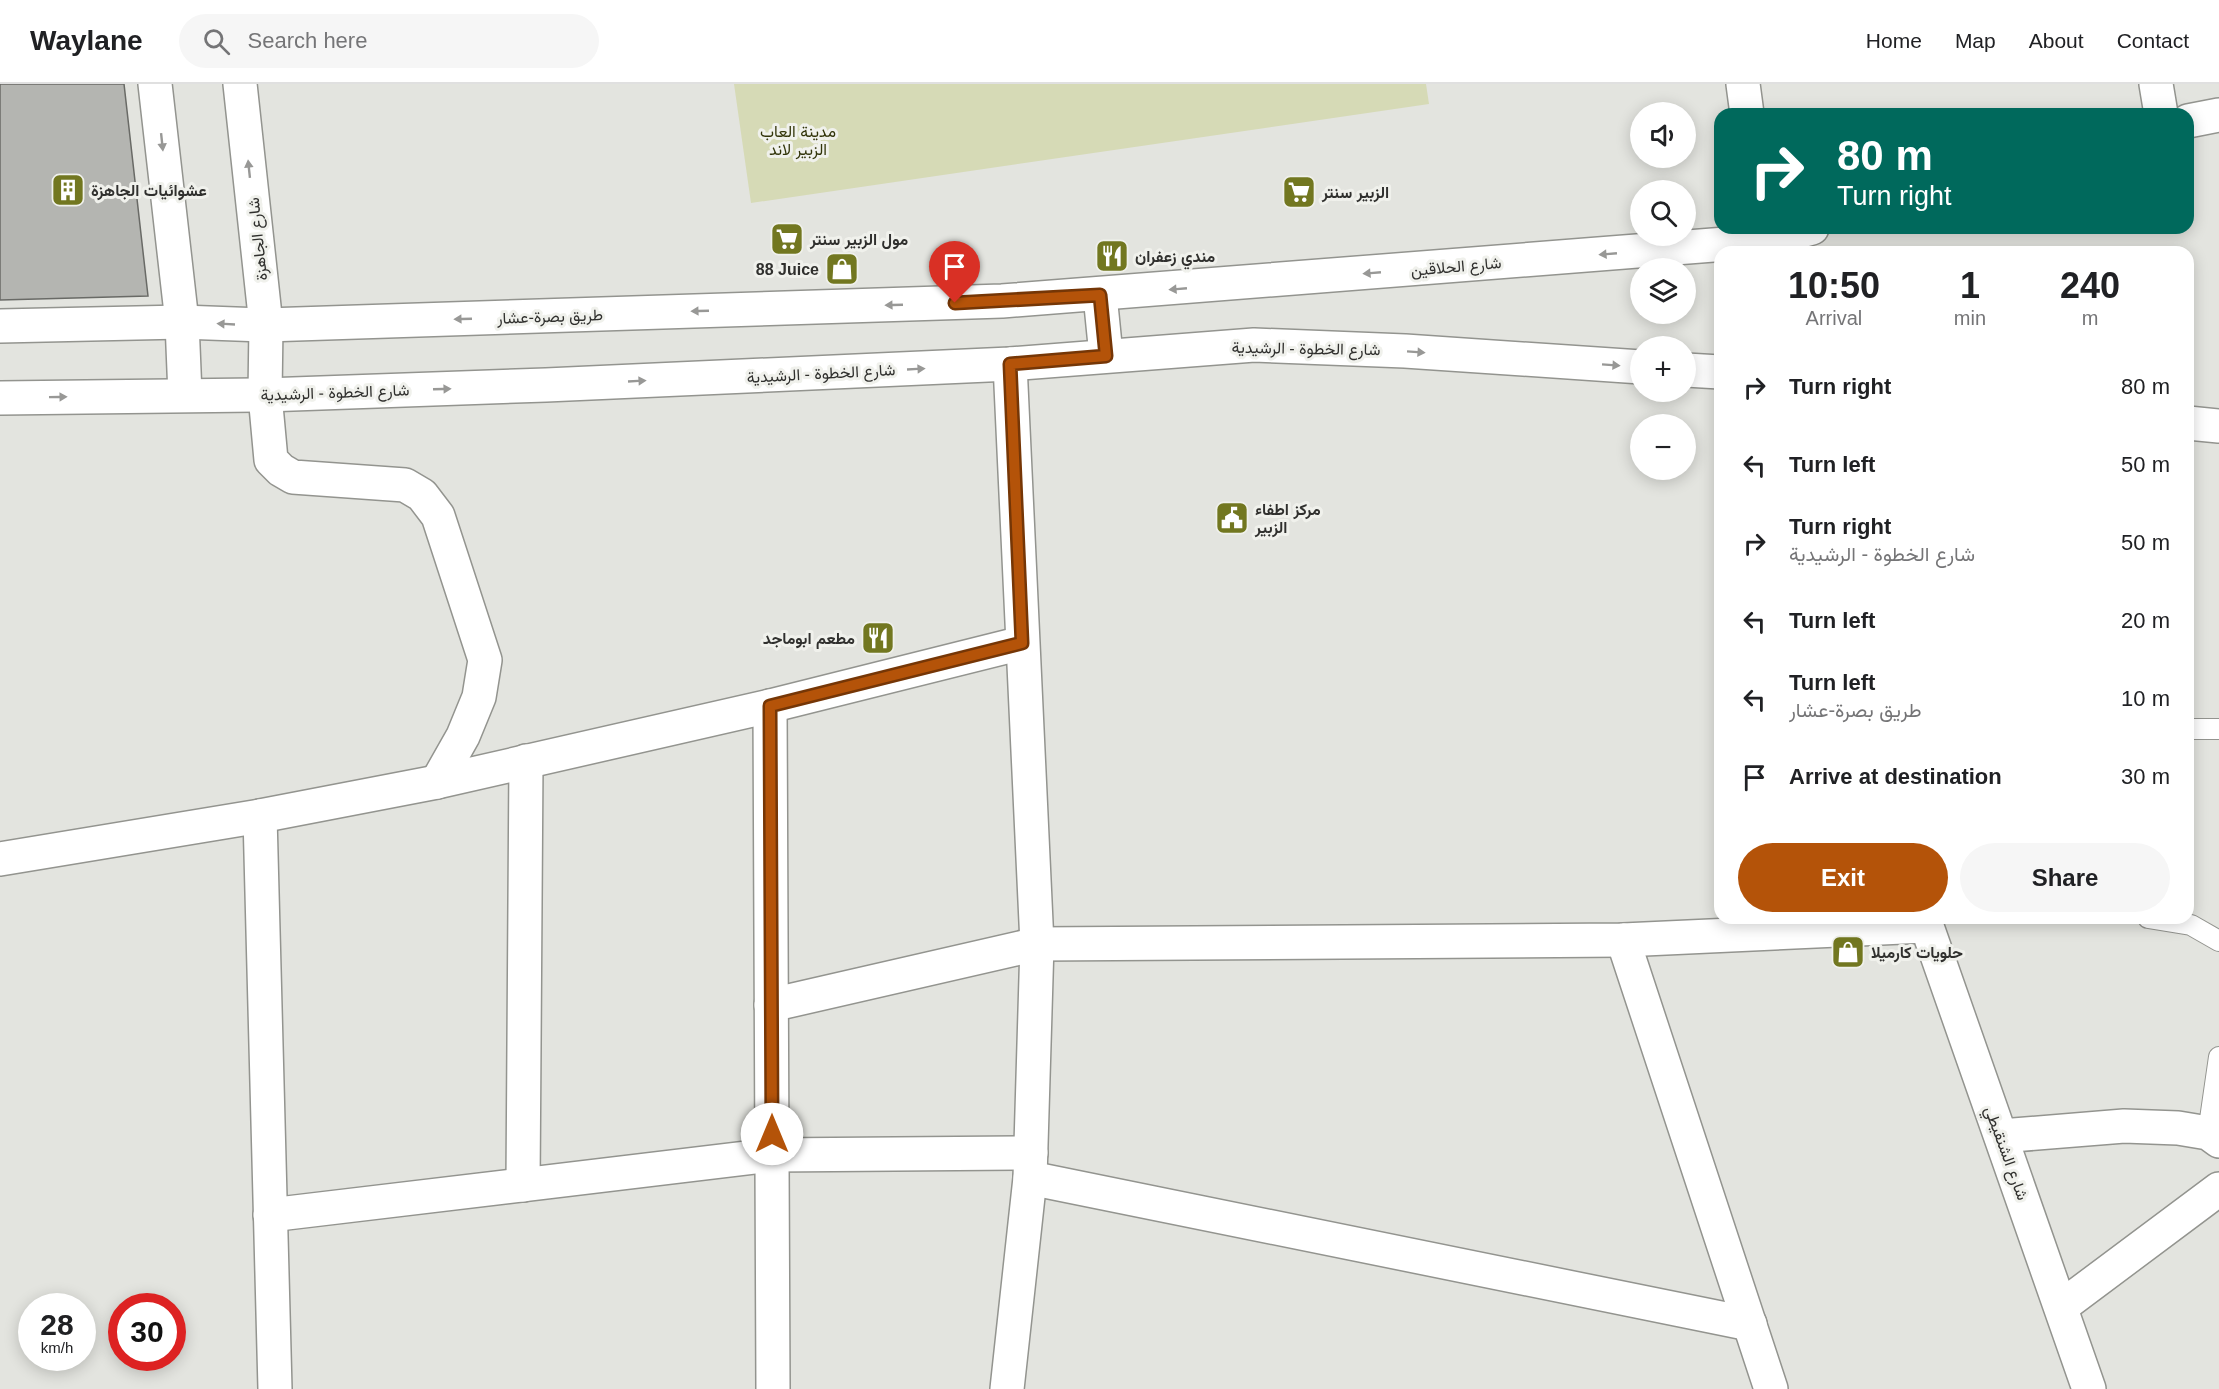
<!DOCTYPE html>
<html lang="en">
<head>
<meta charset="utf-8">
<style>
  :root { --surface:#fff; --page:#f6f6f6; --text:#202124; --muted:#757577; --line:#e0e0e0; --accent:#b45309 }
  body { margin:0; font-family:Helvetica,Vazirmatn,sans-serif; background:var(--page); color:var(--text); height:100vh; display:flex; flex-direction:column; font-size:22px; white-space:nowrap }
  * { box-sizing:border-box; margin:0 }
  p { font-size:20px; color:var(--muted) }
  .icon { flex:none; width:33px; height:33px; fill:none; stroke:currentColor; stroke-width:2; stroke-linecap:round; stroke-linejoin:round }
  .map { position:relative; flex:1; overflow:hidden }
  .drawer { position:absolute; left:1714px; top:162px; width:480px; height:678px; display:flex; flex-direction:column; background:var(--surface); border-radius:18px; box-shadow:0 3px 15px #0003 }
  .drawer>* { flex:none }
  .guide { position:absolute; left:1714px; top:24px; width:480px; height:126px; border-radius:18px; box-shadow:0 3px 15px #0003; background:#00695c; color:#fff; overflow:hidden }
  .controls { position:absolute; left:1630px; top:18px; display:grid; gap:12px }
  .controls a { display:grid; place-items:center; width:66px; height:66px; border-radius:50%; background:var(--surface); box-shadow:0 3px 15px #0003; font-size:30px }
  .speed { position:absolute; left:18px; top:1209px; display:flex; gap:12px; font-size:30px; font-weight:700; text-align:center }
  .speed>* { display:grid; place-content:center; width:78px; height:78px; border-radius:50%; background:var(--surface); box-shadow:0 3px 15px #0003; line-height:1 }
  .speed small { font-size:15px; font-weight:400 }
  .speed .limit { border:9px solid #d22; background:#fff; color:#111 }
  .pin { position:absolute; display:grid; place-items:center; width:51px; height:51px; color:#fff; margin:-62px -26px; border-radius:50% 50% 50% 0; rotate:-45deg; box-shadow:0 0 6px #0007 }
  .pin .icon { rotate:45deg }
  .me { position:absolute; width:66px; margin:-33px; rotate:0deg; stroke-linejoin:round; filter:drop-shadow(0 0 4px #0008) }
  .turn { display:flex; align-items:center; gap:21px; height:126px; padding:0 24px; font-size:27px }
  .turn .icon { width:78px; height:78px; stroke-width:2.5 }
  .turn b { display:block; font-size:42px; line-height:51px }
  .eta { display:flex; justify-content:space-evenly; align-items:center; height:102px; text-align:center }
  .eta b { font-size:36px; font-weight:700; line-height:42px }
  .action { display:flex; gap:12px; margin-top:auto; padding:12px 24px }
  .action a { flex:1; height:69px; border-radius:36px; background:var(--accent); color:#fff; font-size:24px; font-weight:700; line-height:69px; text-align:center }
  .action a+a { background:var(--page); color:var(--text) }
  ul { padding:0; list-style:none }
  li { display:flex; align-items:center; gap:18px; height:78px; padding:0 24px }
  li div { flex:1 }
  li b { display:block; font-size:22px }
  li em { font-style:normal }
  header { display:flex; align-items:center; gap:36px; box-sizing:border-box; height:84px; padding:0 30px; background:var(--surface); border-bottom:2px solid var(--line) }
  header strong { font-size:28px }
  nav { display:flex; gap:33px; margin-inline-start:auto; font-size:21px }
  .search { width:420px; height:54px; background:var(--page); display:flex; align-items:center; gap:15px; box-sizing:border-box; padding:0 21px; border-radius:33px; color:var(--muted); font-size:22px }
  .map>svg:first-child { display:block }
  .green { fill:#d6dab6 }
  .building { fill:#b4b5b1; stroke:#696a66; stroke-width:1.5 }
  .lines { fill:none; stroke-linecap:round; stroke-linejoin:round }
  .lane-casing { stroke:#93948f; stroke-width:22 }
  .street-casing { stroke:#93948f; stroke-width:36 }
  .secondary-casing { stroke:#93948f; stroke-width:36 }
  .lane { stroke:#fff; stroke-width:20 }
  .street { stroke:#fff; stroke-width:33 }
  .secondary { stroke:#fff; stroke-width:33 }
  .oneway { fill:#989896 }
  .route-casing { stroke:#753606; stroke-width:15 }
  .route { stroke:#b45309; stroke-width:10 }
  .labels { text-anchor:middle; stroke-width:6; stroke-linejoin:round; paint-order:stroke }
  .park-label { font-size:16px; fill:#32350a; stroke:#f0f1ec }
  .poi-label { font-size:16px; font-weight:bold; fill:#30302e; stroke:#f0f1ec; text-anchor:start }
  .street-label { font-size:16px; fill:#30302e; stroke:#f0f1ec }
</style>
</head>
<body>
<header>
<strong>Waylane</strong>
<div class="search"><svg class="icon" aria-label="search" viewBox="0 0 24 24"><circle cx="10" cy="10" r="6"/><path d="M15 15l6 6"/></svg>Search here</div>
<nav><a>Home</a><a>Map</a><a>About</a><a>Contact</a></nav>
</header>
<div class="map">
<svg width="2219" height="1305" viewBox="0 0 2219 1305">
  <rect width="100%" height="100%" fill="#e3e4df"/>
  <path class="green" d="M734,0H1426L1429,20L751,119Z"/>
  <path class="building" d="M0,0H124L148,212L0,216Z"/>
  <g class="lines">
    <g class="lane-casing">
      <g id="lane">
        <path d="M2188,645H2219"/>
        <path d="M2148,834L2191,841L2219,857"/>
        <path d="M2208,1049L2219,973"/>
      </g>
    </g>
    <g class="street-casing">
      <g id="street">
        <path d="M1743,0L1747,30"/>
        <path d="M2156,0L2161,30"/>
        <path d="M265,311L271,376L281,386L293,393L405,401L422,411L438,432L485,576L479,613L463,652L437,698"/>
        <path d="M770,622L773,1305"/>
        <path d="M260,732L275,1305"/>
        <path d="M0,775L260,732L437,698L770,622L1022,559"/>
        <path d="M1623,856L1771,1305"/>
        <path d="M771,921L1037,860L1623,856L1925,842"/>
        <path d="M2001,1052L2124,1042L2178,1044L2208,1049L2219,1057"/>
        <path d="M1030,1094L1750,1240"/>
        <path d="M523,1101L526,677"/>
        <path d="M270,1131L772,1071L1031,1069"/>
        <path d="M2061,1223L2219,1105"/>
        <path d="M1007,1305L1030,1094L1037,860L1010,280"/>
      </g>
    </g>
    <g class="secondary-casing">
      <g id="secondary">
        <path d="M155,0L182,238L185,311"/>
        <path d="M240,0L266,241L265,311"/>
        <path d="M2188,37L2219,31"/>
        <path d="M1100,211L1106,271"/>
        <path d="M0,242L182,238L266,241L1002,217L1764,157L1812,144"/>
        <path d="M1686,286L1720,288"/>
        <path d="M0,314L265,311L546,301L1010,280L1254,261L1405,267L1641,283"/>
        <path d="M2188,339L2219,342"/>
        <path d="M1924,834L2089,1305"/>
      </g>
    </g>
    <use href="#lane" class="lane"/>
    <use href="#street" class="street"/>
    <use href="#secondary" class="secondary"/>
  </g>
  <defs><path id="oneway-solid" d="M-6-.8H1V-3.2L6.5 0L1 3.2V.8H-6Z" transform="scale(1.5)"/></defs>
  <g class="oneway">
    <use href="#oneway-solid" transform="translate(162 58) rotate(84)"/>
    <use href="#oneway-solid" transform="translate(249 85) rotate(-96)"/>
    <use href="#oneway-solid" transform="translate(1608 170) rotate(175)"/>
    <use href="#oneway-solid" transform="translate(1372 189) rotate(175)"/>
    <use href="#oneway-solid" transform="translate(1178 205) rotate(175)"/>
    <use href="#oneway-solid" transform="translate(894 221) rotate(178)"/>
    <use href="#oneway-solid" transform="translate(700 227) rotate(178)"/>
    <use href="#oneway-solid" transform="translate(463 235) rotate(178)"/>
    <use href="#oneway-solid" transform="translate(226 240) rotate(-177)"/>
    <use href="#oneway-solid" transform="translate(1416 268) rotate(4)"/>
    <use href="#oneway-solid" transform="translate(1611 281) rotate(4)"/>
    <use href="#oneway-solid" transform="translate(916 285) rotate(-3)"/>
    <use href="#oneway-solid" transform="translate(637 297) rotate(-3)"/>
    <use href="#oneway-solid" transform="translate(442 305) rotate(-2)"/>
    <use href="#oneway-solid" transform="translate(58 313) rotate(-1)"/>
  </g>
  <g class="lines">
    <g class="route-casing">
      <path id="route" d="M772,1050L770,622L1022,559L1010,280L1106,272L1100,211L955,219"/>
    </g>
    <use href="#route" class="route"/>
  </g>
  <defs>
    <g id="building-square" transform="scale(1.725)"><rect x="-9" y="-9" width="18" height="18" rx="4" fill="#727720" stroke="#f0f1ec"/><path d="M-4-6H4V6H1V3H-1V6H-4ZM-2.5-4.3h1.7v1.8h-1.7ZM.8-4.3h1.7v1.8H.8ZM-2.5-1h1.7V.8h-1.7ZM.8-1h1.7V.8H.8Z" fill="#fff"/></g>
    <g id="supermarket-square" transform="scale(1.725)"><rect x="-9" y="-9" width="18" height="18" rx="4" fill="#727720" stroke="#f0f1ec"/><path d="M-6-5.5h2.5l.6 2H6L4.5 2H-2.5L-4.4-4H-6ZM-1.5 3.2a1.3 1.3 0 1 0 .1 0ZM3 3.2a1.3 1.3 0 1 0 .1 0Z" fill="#fff"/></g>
    <g id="restaurant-square" transform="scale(1.725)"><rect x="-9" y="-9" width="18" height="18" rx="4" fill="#727720" stroke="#f0f1ec"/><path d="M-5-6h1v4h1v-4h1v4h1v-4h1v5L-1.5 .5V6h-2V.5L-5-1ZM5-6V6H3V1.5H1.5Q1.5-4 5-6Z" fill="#fff"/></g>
    <g id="shop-square" transform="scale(1.725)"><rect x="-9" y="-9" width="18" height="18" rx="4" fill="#727720" stroke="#f0f1ec"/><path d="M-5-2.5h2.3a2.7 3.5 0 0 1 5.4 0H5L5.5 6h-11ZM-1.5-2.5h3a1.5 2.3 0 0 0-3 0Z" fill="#fff"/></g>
    <g id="civic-square" transform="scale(1.725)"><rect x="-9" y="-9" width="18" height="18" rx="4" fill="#727720" stroke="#f0f1ec"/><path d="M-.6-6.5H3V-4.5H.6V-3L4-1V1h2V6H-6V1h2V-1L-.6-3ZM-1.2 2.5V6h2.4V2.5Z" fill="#fff"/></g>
  </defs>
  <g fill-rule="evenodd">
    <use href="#building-square" x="68" y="106"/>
    <use href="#supermarket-square" x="1299" y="108"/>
    <use href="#supermarket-square" x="787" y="155"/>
    <use href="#restaurant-square" x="1112" y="172"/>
    <use href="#shop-square" x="842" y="185"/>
    <use href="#civic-square" x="1232" y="434"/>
    <use href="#restaurant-square" x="878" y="554"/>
    <use href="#shop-square" x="1848" y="868"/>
  </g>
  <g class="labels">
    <g class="park-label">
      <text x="798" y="53">مدينة العاب<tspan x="798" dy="18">الزبير لاند</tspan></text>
    </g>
    <g class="poi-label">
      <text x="91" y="112">عشوائيات الجاهزة</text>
      <text x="1322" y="114">الزبير سنتر</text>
      <text x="810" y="161">مول الزبير سنتر</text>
      <text x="1135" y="178">مندي زعفران</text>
      <text x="819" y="191" text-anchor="end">88 Juice</text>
      <text x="1255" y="431">مركز اطفاء<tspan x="1255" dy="18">الزبير</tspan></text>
      <text x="855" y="560" text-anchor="end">مطعم ابوماجد</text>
      <text x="1871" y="874">حلويات كارميلا</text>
    </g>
    <g class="street-label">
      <text transform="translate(257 155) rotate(-96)" y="6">شارع الجاهزة</text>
      <text transform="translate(1456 182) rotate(-5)" y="6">شارع الحلاقين</text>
      <text transform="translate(550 232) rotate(-2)" y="6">طريق بصرة-عشار</text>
      <text transform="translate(1306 264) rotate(1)" y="6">شارع الخطوة - الرشيدية</text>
      <text transform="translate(821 289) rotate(-3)" y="6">شارع الخطوة - الرشيدية</text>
      <text transform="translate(335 308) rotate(-2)" y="6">شارع الخطوة - الرشيدية</text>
      <text transform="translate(2007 1069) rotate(70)" y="6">شارع الشنقيطي</text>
    </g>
  </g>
</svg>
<div class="controls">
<a><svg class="icon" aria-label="sound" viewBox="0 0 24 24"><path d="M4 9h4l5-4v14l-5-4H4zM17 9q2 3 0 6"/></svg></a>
<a><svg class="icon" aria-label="search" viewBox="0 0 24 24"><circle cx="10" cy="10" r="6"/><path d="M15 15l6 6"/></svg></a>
<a><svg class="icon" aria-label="layers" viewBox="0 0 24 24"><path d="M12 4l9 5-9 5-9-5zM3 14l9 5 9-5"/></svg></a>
<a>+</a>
<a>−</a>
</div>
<div class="speed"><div>28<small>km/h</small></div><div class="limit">30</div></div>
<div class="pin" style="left:955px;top:219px;background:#d93025"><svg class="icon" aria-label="arrive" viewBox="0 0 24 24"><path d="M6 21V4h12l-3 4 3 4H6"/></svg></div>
<svg class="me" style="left:772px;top:1050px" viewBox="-20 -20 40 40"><circle r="19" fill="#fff"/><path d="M0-13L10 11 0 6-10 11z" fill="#b45309"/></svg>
<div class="guide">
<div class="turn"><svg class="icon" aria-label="right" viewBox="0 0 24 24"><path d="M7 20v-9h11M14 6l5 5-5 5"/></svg><div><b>80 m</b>Turn right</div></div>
</div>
<section class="drawer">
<div class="eta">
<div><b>10:50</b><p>Arrival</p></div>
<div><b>1</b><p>min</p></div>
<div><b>240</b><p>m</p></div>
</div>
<ul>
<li><svg class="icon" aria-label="right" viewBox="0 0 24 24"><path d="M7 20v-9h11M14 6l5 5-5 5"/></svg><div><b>Turn right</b></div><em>80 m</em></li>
<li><svg class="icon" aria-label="left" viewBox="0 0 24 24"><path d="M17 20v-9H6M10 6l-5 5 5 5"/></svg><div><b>Turn left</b></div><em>50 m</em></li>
<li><svg class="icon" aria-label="right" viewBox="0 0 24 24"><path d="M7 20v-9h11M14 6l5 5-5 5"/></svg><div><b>Turn right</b><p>شارع الخطوة - الرشيدية</p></div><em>50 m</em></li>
<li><svg class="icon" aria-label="left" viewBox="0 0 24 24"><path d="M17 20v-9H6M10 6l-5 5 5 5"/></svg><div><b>Turn left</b></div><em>20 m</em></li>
<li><svg class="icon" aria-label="left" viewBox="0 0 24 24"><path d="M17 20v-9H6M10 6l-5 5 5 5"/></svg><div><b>Turn left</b><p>طريق بصرة-عشار</p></div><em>10 m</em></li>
<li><svg class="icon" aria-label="arrive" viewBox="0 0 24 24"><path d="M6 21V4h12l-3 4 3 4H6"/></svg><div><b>Arrive at destination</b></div><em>30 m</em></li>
</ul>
<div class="action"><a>Exit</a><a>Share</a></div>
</section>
</div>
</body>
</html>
